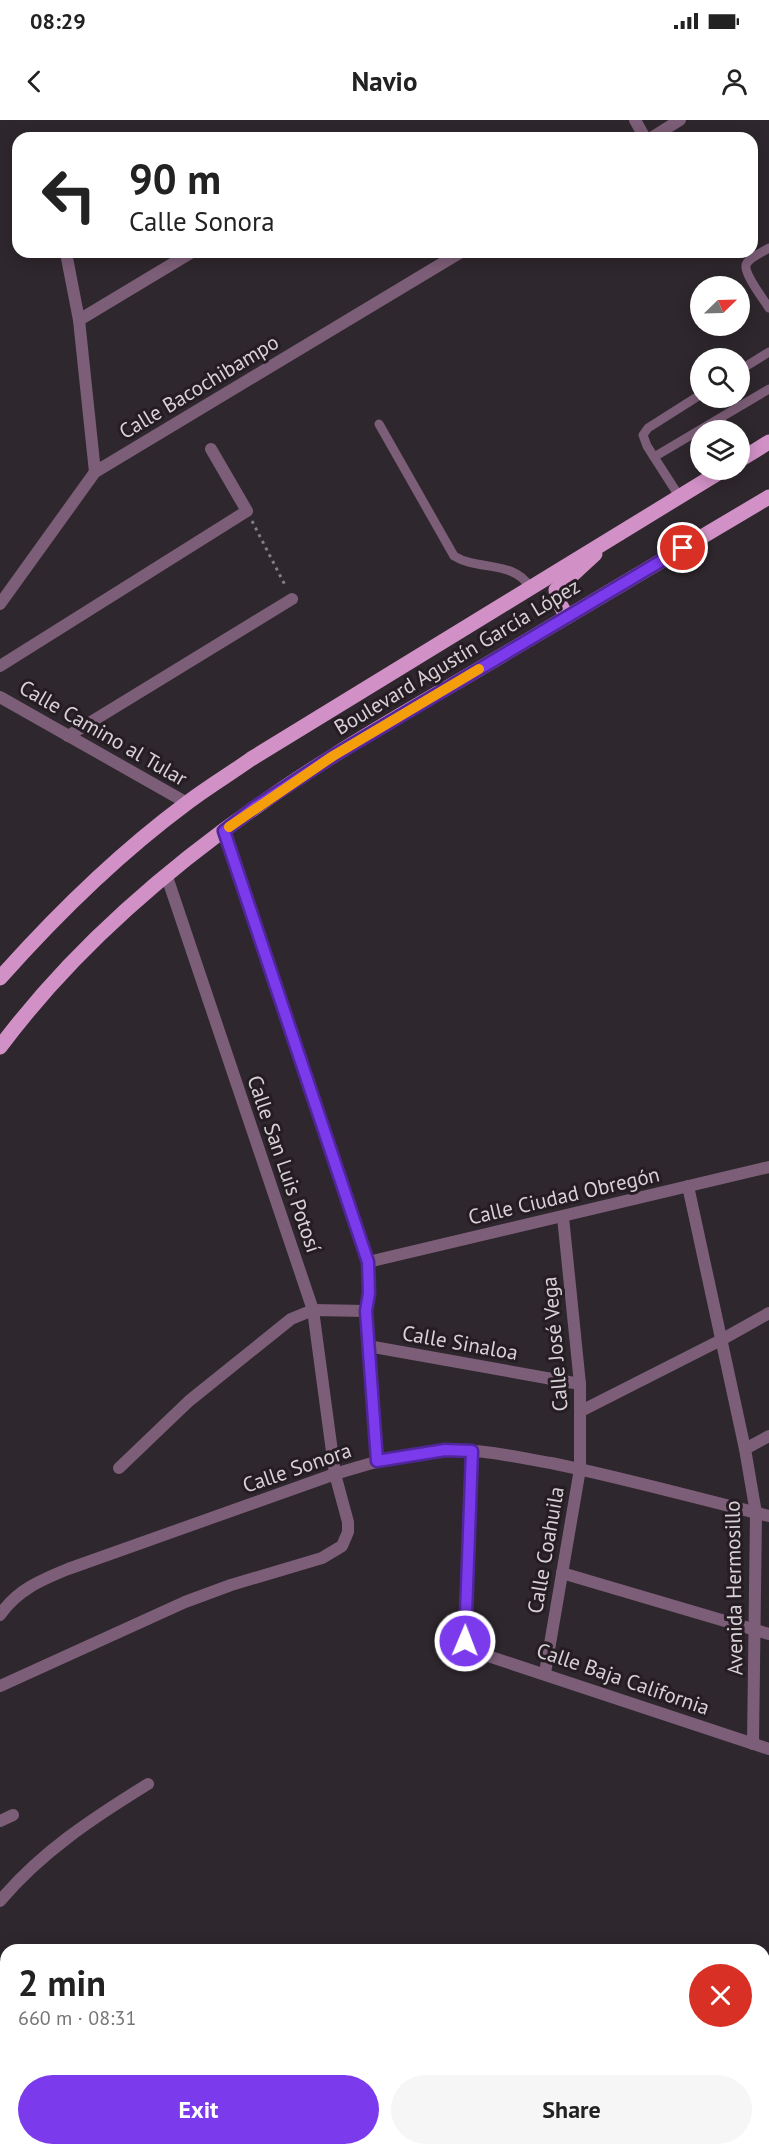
<!DOCTYPE html>
<html lang="en">
<head>
<meta charset="utf-8">
<style>
  :root { --surface:#fff; --page:#f6f6f6; --text:#222; --muted:#767676; --accent:#7c3aed }
  body { margin:0; font-family:"PT Sans",sans-serif; background:var(--page); color:var(--text); height:100vh; display:flex; flex-direction:column; font-size:22px; white-space:nowrap }
  * { box-sizing:border-box; margin:0 }
  p { font-size:20px; color:var(--muted) }
  .icon { flex:none; width:33px; height:33px; fill:none; stroke:currentColor; stroke-width:2; stroke-linecap:round; stroke-linejoin:round }
  .map { position:relative; flex:1; overflow:hidden }
  .drawer { position:absolute; left:0px; top:1824px; width:770px; height:212px; display:flex; flex-direction:column; background:var(--surface); border-radius:18px 18px 0 0; box-shadow:0 3px 15px #0003 }
  .drawer>* { flex:none }
  .banner { position:absolute; left:12px; top:12px; width:746px; height:126px; border-radius:18px; box-shadow:0 3px 15px #0003; background:#fff; color:var(--text); overflow:hidden }
  .needle { width:39px; rotate:67deg }
  .buttons { position:absolute; left:690px; top:156px; display:grid; gap:12px }
  .buttons a { display:grid; place-items:center; width:60px; height:60px; border-radius:50%; background:var(--surface); box-shadow:0 3px 15px #0003; font-size:30px }
  .pin { position:absolute; display:grid; place-items:center; width:51px; height:51px; color:#fff; margin:-26px; border:3px solid #fff; border-radius:50%; box-shadow:0 2px 6px #0007 }
  .me { position:absolute; width:66px; margin:-33px; rotate:1deg; stroke-linejoin:round; filter:drop-shadow(0 0 4px #0008) }
  .turn { display:flex; align-items:center; gap:21px; height:126px; padding:0 18px; font-size:27px }
  .turn .icon { width:78px; height:78px; stroke-width:2.5 }
  .turn b { display:block; font-size:42px; line-height:51px }
  .round { display:grid; place-items:center; flex:none; width:63px; height:63px; border-radius:32px; background:var(--page) }
  .headline { display:flex; align-items:center; justify-content:space-between; height:102px; padding:0 18px }
  h1 { font-size:36px; font-weight:800; line-height:45px }
  .primary-button { display:flex; gap:12px; margin-top:auto; padding:12px 18px }
  .primary-button a { flex:1; height:69px; border-radius:36px; background:var(--accent); color:#fff; font-size:24px; font-weight:800; line-height:69px; text-align:center }
  .primary-button a+a { background:var(--page); color:var(--text) }
  .status { display:flex; justify-content:space-between; align-items:center; height:42px; padding:0 30px; background:var(--surface); direction:ltr }
  .status svg { height:16px; fill:currentColor }
  header { display:flex; justify-content:space-between; align-items:center; height:78px; padding:0 18px; background:var(--surface); font-size:27px; font-weight:800 }
  .map>svg:first-child { display:block }
  .lines { fill:none; stroke-linecap:round; stroke-linejoin:round }
  .path { stroke:#847e83; stroke-width:3; stroke-dasharray:3 4.5; stroke-linecap:butt }
  .service { stroke:#7d5e78; stroke-width:9 }
  .minor { stroke:#7d5e78; stroke-width:12 }
  .primary { stroke:#d191c6; stroke-width:15 }
  .route-casing { stroke:#51269a; stroke-width:15 }
  .route { stroke:#7c3aed; stroke-width:10 }
  .slow { stroke:#f59e0b; stroke-width:10 }
  .labels { text-anchor:middle; stroke-width:6; stroke-linejoin:round; paint-order:stroke }
  .street-label { font-size:21px; fill:#d7d2d6; stroke:#251d23 }
</style>
</head>
<body>
<div class="status"><b>08:29</b><svg viewBox="0 0 49 12"><path d="M0 12V9h3v3zM5 12V6h3v6zM10 12V3h3v9zM15 12V0h3v12zM26 1h20v11H26zM47 4h2v5h-2z"/></svg></div>
<header><svg class="icon" aria-label="back" viewBox="0 0 24 24"><path d="M15 5l-7 7 7 7"/></svg>Navio<svg class="icon" aria-label="person" viewBox="0 0 24 24"><circle cx="12" cy="8" r="4"/><path d="M4 21q1-7 8-7t8 7"/></svg></header>
<div class="map">
<svg width="769" height="2035" viewBox="0 0 769 2035">
  <rect width="100%" height="100%" fill="#2e272d"/>
  <g class="lines">
    <path class="path" d="M252,401L286,467"/>
    <g class="service">
      <path d="M769,128C763,132 748,138 746,145C744,154 764,180 769,188"/>
      <path d="M740,250L769,232"/>
      <path d="M379,304L454,436C478,451 513,440 530,467"/>
      <path d="M654,337L769,269"/>
      <path d="M679,376L647,326L643,315L648,308L700,275"/>
    </g>
    <g class="minor">
      <path d="M635,0L645,18"/>
      <path d="M651,18L680,0"/>
      <path d="M67,138L79,200L95,352"/>
      <path d="M79,200L192,132"/>
      <path d="M0,484L95,352L461,132"/>
      <path d="M0,546L247,391L211,329"/>
      <path d="M0,577L187,683"/>
      <path d="M68,616L292,479"/>
      <path d="M224,711L368,1142L369,1173L366,1191L377,1341"/>
      <path d="M688,1066L745,1329L756,1393L753,1624"/>
      <path d="M368,1142L769,1047"/>
      <path d="M368,1226L580,1264"/>
      <path d="M581,1291L721,1220L769,1193"/>
      <path d="M745,1329L769,1316"/>
      <path d="M472,1331L464,1515L465,1521L470,1530L769,1629"/>
      <path d="M119,1348L189,1281L291,1199L313,1190L366,1191"/>
      <path d="M562,1453L769,1514"/>
      <path d="M0,1495C17,1470 41,1460 68,1449L335,1354C371,1343 408,1332 447,1330C481,1329 517,1337 551,1343C624,1358 696,1378 769,1396"/>
      <path d="M545,1553L580,1349V1264L563,1097"/>
      <path d="M0,1566L185,1482L231,1465L322,1438L342,1426L348,1412V1402L335,1354L313,1190L166,754"/>
      <path d="M0,1701L13,1695"/>
      <path d="M0,1781C41,1732 93,1698 148,1664"/>
    </g>
    <g class="primary">
      <path d="M740,340L769,322"/>
      <path d="M567,497L557,479L556,470L595,434"/>
      <path d="M0,858C57,794 118,734 187,683C208,667 230,654 251,639L723,350"/>
      <path d="M0,927C89,808 208,714 333,636C377,608 423,582 469,555C569,496 669,436 769,377"/>
    </g>
  </g>
  <g class="lines">
    <g class="route-casing">
      <path id="route" d="M465,1521L472,1331L445,1330L377,1341L366,1191L369,1173L368,1142L224,711L255,687L333,636L683,428"/>
    </g>
    <use href="#route" class="route"/>
    <path class="slow" d="M229,707L333,636L479,549"/>
  </g>
  <g class="labels">
    <g class="street-label">
      <text transform="translate(199 267) rotate(-31)" y="7">Calle Bacochibampo</text>
      <text transform="translate(457 537) rotate(-31)" y="7">Boulevard Agustín García López</text>
      <text transform="translate(103 613) rotate(30)" y="7">Calle Camino al Tular</text>
      <text transform="translate(284 1044) rotate(71)" y="7">Calle San Luis Potosí</text>
      <text transform="translate(564 1076) rotate(-13)" y="7">Calle Ciudad Obregón</text>
      <text transform="translate(460 1223) rotate(10)" y="7">Calle Sinaloa</text>
      <text transform="translate(555 1224) rotate(-95)" y="7">Calle José Vega</text>
      <text transform="translate(297 1348) rotate(-19)" y="7">Calle Sonora</text>
      <text transform="translate(546 1430) rotate(-80)" y="7">Calle Coahuila</text>
      <text transform="translate(734 1468) rotate(-91)" y="7">Avenida Hermosillo</text>
      <text transform="translate(623 1559) rotate(19)" y="7">Calle Baja California</text>
    </g>
  </g>
</svg>
<div class="buttons">
<a><svg class="needle" viewBox="-14 -14 28 28"><path d="M0-13l5 13h-10z" fill="#e53935"/><path d="M0 13l5-13h-10z" fill="#767676"/></svg></a>
<a><svg class="icon" aria-label="search" viewBox="0 0 24 24"><circle cx="10" cy="10" r="6"/><path d="M15 15l6 6"/></svg></a>
<a><svg class="icon" aria-label="layers" viewBox="0 0 24 24"><path d="M12 4l9 5-9 5-9-5zM3 14l9 5 9-5"/></svg></a>
</div>
<div class="pin" style="left:683px;top:428px;background:#d93025"><svg class="icon" aria-label="arrive" viewBox="0 0 24 24"><path d="M6 21V4h12l-3 4 3 4H6"/></svg></div>
<svg class="me" style="left:465px;top:1521px" viewBox="-20 -20 40 40"><circle r="17" fill="#7c3aed" stroke="#fff" stroke-width="3"/><path d="M0-11L8 9 0 5-8 9z" fill="#fff"/></svg>
<div class="banner">
<div class="turn"><svg class="icon" aria-label="left" viewBox="0 0 24 24"><path d="M17 20v-9H6M10 6l-5 5 5 5"/></svg><div><b>90 m</b>Calle Sonora</div></div>
</div>
<section class="drawer">
<div class="headline"><div><h1>2 min</h1><p>660 m · 08:31</p></div><a class="round" style="background:#d93025;color:#fff"><svg class="icon" aria-label="close" viewBox="0 0 24 24"><path d="M6 6l12 12M18 6L6 18"/></svg></a></div>
<div class="primary-button"><a>Exit</a><a>Share</a></div>
</section>
</div>
</body>
</html>
